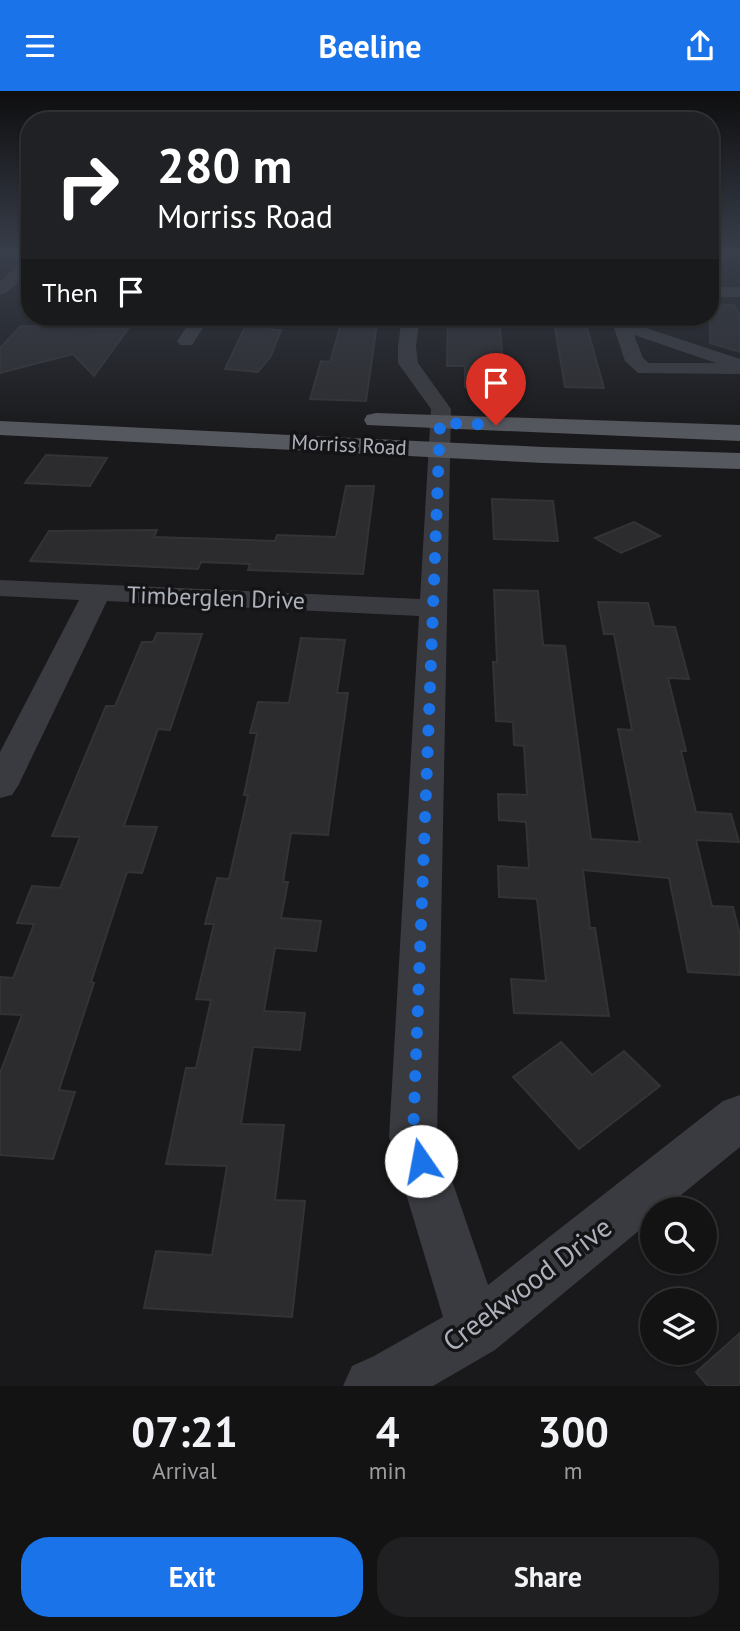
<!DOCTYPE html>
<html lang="en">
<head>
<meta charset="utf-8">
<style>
  :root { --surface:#131314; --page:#202022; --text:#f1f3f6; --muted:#9d9ea0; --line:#323234; --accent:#1a73e8 }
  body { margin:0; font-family:"PT Sans",sans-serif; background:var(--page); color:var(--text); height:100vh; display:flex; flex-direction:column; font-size:26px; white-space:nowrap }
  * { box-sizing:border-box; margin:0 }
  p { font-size:23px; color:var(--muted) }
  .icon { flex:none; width:38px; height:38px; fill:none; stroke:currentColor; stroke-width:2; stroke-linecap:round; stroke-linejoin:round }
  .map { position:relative; height:1295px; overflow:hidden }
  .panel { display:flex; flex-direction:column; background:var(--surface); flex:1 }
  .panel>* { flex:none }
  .guide { position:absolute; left:21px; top:21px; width:698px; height:214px; border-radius:28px; box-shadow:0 2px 5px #0004,0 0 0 2px var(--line); background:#202124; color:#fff; overflow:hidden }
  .controls { position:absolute; left:640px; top:1106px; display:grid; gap:14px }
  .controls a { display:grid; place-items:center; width:77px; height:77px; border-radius:50%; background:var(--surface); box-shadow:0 2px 5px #0004,0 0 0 2px var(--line); font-size:35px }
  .pin { position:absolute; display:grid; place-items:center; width:60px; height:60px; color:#fff; margin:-72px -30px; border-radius:50% 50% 50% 0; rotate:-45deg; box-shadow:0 0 7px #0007 }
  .pin .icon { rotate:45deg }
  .me { position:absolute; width:77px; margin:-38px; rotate:348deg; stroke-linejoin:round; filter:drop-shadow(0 0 5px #0008) }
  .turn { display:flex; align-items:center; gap:24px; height:147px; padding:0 21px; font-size:32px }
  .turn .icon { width:91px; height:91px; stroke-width:2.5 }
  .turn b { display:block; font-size:49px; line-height:60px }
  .then { display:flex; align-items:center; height:66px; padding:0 21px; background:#0003; gap:14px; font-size:26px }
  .eta { display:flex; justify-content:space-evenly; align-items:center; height:119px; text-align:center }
  .eta b { font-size:42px; font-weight:800; line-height:49px }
  .action { display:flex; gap:14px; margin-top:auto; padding:14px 21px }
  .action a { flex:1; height:80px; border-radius:28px; background:var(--accent); color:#fff; font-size:28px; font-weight:800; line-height:80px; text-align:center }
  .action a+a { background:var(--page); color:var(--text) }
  header { display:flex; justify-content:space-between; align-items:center; height:91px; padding:0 21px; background:var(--accent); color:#fff; font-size:32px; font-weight:800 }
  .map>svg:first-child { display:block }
  .building { fill:#2c2c2f; stroke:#333337; stroke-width:2 }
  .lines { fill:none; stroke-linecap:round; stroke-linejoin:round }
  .minor { fill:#3a3b40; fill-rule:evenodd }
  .major { fill:#56585f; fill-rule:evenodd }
  .route { stroke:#1a73e8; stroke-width:12; stroke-dasharray:0 21.6 }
  .labels { text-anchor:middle; stroke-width:7; stroke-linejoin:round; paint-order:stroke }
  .far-street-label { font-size:21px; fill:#acb1bb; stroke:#141416 }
  .street-label { font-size:24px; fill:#acb1bb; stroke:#141416 }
  .near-street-label { font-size:28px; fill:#acb1bb; stroke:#141416 }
</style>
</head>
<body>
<header><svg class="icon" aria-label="menu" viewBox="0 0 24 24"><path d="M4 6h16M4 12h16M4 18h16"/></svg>Beeline<svg class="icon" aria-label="share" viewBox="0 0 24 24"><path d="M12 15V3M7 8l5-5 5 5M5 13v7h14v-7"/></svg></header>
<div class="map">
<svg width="740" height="1295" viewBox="0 0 740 1295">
  <rect width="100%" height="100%" fill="#19191b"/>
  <g class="building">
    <path d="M710,213L734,214L740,224V261L710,252Z"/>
    <path d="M250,226H278L272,239H281L271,265L258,281L225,278Z"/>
    <path d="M343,226H378L366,310L310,308L321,270L330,271Z"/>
    <path d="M448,226H499L505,297L465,296V275H447Z"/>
    <path d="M557,226H584L604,297L565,296L554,231H558Z"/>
    <path d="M21,235L128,238L94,285L73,263L0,282V257Z"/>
    <path d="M46,364L107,367L90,395L25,392Z"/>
    <path d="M346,395H374L363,483L248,479L250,473L201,471L198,478L30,470L49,440L157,439L154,446L275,450L277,444L336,446Z"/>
    <path d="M492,408L553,410L558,450L494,448Z"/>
    <path d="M634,431L660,445L621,462L595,447Z"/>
    <path d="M494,499L538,500L543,554L565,555L591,748L640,751L618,638L632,639L614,543H604L598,511L648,512L654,535L675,536L689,588L668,587L686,660H681L696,721L731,723L739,751L696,749L712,815L733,816L740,844V884L688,881L669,787L583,779L590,837H595L609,925L514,922L511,888L546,890L537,808L499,806L498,775L529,777L526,731L499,729L498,703L527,704L524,655L514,654L513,631L496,630L493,571H497Z"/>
    <path d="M157,542L202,543L170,639L158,638L124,735L157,736L142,782L127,781L91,891L94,892L59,999L75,1001L53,1068L0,1064V982L22,924L0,923V886L13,887L34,833L17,832L32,795L60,797L80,746L52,745L106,615H115L142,551H153Z"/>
    <path d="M301,547L345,549L337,602H348L328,744L291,742L283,791H288L281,827L321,830L316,860L275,857L264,920L305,922L300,959L253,956L241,1033L284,1034L275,1109L305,1110L292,1226L144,1217L156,1160L212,1164L227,1075L166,1073L186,977H196L211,909L196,908L214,833H205L217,787L229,788L248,704H244L257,642H250L258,611L289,612Z"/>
    <path d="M561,951L592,984L624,960L660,995L579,1058L513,986Z"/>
    <path d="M740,1242V1295H708L696,1281Z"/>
  </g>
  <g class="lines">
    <g class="minor">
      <path d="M30,167V180L6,202L0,204V190L25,169Z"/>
      <rect x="710" y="196" width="30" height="10"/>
      <path d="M193,226H210L192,254H180L177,250Z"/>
      <path d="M402,226H420L416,255L418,272L451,318L437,1046L488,1194L723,1010L740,1004V1056L664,1118H653V1128L495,1259L433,1295H343L352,1275L374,1265L443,1226L389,1046L419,525L107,510L18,695L12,704L0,707V661L79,509L0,505V489L420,508L431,318L398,272V255Z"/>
      <path d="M622,229L740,268V283L638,282L625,270L613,234ZM634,244L716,272H649L643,267Z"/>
    </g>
    <g class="major">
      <path d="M376,322L740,334V350L367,334L364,329L367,324Z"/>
      <path d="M0,330L543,356L740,362V378L543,372L0,344Z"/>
    </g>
  </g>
  <linearGradient id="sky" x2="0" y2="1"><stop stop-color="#0e0e0f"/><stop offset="0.47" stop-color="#383e4a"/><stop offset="1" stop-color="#383e4a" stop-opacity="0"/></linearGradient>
  <rect width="740" height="344" fill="url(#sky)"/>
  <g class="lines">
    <path class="route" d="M421,1070L413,1046L440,332L496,334"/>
  </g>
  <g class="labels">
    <g class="far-street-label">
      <text transform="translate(349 354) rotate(3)" y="7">Morriss Road</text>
    </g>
    <g class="street-label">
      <text transform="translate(216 507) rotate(2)" y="8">Timberglen Drive</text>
    </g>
    <g class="near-street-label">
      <text transform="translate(527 1193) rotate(-37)" y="10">Creekwood Drive</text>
    </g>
  </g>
</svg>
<div class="controls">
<a><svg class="icon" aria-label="search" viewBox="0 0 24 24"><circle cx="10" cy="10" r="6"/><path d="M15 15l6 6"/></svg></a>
<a><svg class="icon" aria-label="layers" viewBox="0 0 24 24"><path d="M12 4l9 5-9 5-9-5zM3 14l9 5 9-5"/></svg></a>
</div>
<div class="pin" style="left:496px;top:334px;background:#d93025"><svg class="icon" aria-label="arrive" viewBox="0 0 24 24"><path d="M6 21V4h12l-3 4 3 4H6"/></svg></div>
<svg class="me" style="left:421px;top:1070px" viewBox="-20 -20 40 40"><circle r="19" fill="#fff"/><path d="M0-13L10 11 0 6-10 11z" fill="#1a73e8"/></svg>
<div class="guide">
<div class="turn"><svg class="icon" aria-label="right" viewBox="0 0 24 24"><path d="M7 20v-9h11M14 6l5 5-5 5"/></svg><div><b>280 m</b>Morriss Road</div></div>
<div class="then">Then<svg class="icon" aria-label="arrive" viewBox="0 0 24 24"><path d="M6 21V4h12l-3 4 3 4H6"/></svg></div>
</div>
</div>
<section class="panel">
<div class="eta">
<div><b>07:21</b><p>Arrival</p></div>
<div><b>4</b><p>min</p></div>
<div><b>300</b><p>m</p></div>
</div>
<div class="action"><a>Exit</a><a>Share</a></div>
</section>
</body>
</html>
